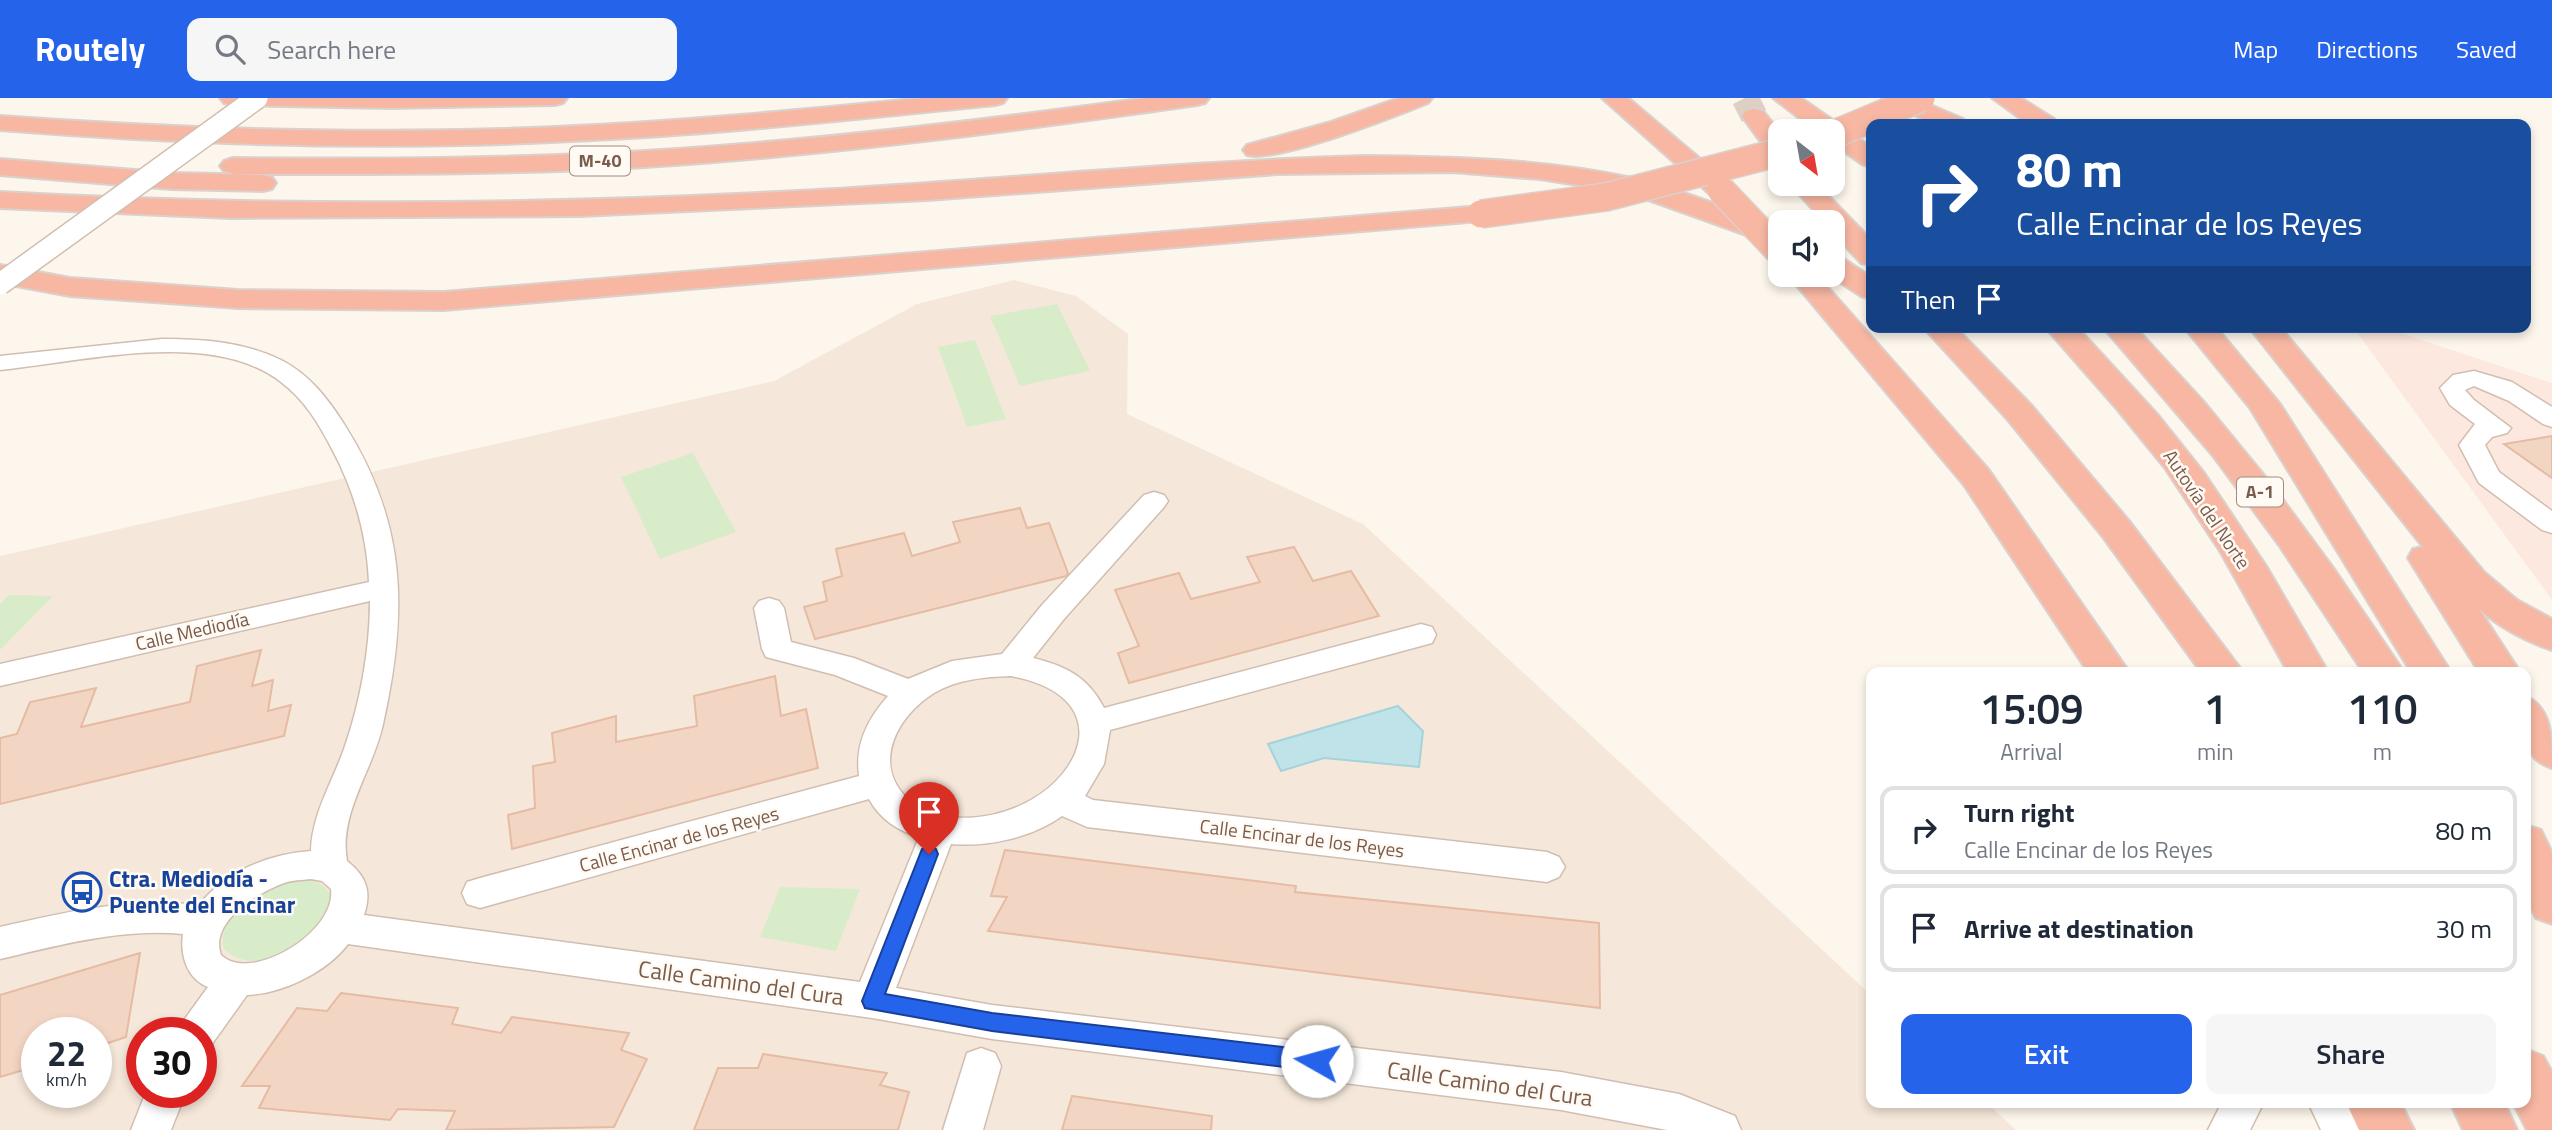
<!DOCTYPE html>
<html lang="en">
<head>
<meta charset="utf-8">
<style>
  :root { --surface:#fff; --page:#f6f6f7; --text:#1f2937; --muted:#747a83; --line:#e0e1e3; --accent:#2563eb }
  body { margin:0; font-family:"Titillium Web",sans-serif; background:var(--page); color:var(--text); height:100vh; display:flex; flex-direction:column; font-size:26px; white-space:nowrap }
  * { box-sizing:border-box; margin:0 }
  p { font-size:23px; color:var(--muted) }
  .icon { flex:none; width:38px; height:38px; fill:none; stroke:currentColor; stroke-width:2; stroke-linecap:round; stroke-linejoin:round }
  .map { position:relative; flex:1; overflow:hidden }
  .details { position:absolute; left:1866px; top:569px; width:665px; height:441px; display:flex; flex-direction:column; background:var(--surface); border-radius:14px; box-shadow:0 4px 10px #0003 }
  .details>* { flex:none }
  .top-card { position:absolute; left:1866px; top:21px; width:665px; height:214px; border-radius:14px; box-shadow:0 4px 10px #0003; background:#1a4fa0; color:#fff; overflow:hidden }
  .needle { width:46px; rotate:149deg }
  .buttons { position:absolute; left:1768px; top:21px; display:grid; gap:14px }
  .buttons a { display:grid; place-items:center; width:77px; height:77px; border-radius:14px; background:var(--surface); box-shadow:0 4px 10px #0003; font-size:35px }
  .speed { position:absolute; left:21px; top:919px; display:flex; gap:14px; font-size:35px; font-weight:700; text-align:center }
  .speed>* { display:grid; place-content:center; width:91px; height:91px; border-radius:50%; background:var(--surface); box-shadow:0 4px 10px #0003; line-height:1 }
  .speed small { font-size:18px; font-weight:400 }
  .speed .limit { border:10px solid #d22; background:#fff; color:#111 }
  .pin { position:absolute; display:grid; place-items:center; width:60px; height:60px; color:#fff; margin:-72px -30px; border-radius:50% 50% 50% 0; rotate:-45deg; box-shadow:0 0 7px #0007 }
  .pin .icon { rotate:45deg }
  .me { position:absolute; width:77px; margin:-38px; rotate:277deg; stroke-linejoin:round; filter:drop-shadow(0 0 5px #0008) }
  .turn { display:flex; align-items:center; gap:24px; height:147px; padding:0 35px; font-size:32px }
  .turn .icon { width:91px; height:91px; stroke-width:2.5 }
  .turn b { display:block; font-size:49px; line-height:60px }
  .then { display:flex; align-items:center; height:66px; padding:0 35px; background:#0003; gap:14px; font-size:26px }
  .eta { display:flex; justify-content:space-evenly; align-items:center; height:119px; text-align:center }
  .eta b { font-size:42px; font-weight:600; line-height:49px }
  .action { display:flex; gap:14px; margin-top:auto; padding:14px 35px }
  .action a { flex:1; height:80px; border-radius:14px; background:var(--accent); color:#fff; font-size:28px; font-weight:600; line-height:80px; text-align:center }
  .action a+a { background:var(--page); color:var(--text) }
  ul { padding:0; list-style:none }
  li { display:flex; align-items:center; gap:21px; height:88px; margin:0 14px 10px; padding:0 21px; border:4px solid var(--line); border-radius:14px }
  li div { flex:1 }
  li b { display:block; font-size:26px }
  li em { font-style:normal }
  header { display:flex; align-items:center; gap:42px; box-sizing:border-box; height:98px; padding:0 35px; background:var(--accent); color:#fff }
  header strong { font-size:33px }
  nav { display:flex; gap:38px; margin-inline-start:auto; font-size:24px }
  .search { width:490px; height:63px; background:var(--page); display:flex; align-items:center; gap:18px; box-sizing:border-box; padding:0 24px; border-radius:14px; color:var(--muted); font-size:26px }
  .map>svg:first-child { display:block }
  .residential { fill:#f5e8da; fill-rule:evenodd }
  .commercial { fill:#fde8e0 }
  .green { fill:#d8ecc9 }
  .water { fill:#bfe3e8; stroke:#a5d3da; stroke-width:2 }
  .building { fill:#f3d5c3; stroke:#e6bba3; stroke-width:2 }
  .lines { fill:none; stroke-linecap:round; stroke-linejoin:round }
  .highway-tunnel { stroke:#dcd0c4; stroke-width:27; stroke-dasharray:27 14; stroke-linecap:butt }
  .minor-casing { stroke:#d1beb0; stroke-width:3 }
  .highway-casing { stroke:#dad1cd; stroke-width:4 }
  .minor { fill:#fff; fill-rule:evenodd }
  .highway { fill:#f7b7a3; fill-rule:evenodd }
  .minor-bridge-casing { stroke:#d1beb0; stroke-width:24; stroke-linecap:butt }
  .highway-bridge-casing { stroke:#dad1cd; stroke-width:30; stroke-linecap:butt }
  .minor-bridge { stroke:#fff; stroke-width:21 }
  .highway-bridge { stroke:#f7b7a3; stroke-width:27 }
  .route { fill:#2563eb; stroke:#184099; stroke-width:2 }
  .labels { text-anchor:middle; stroke-width:5; stroke-linejoin:round; paint-order:stroke }
  .shield { fill:#fffaf3; stroke:#a28b7f; stroke-width:2 }
  .shield-label { font-size:18px; font-weight:bold; fill:#7a5c4d }
  .street-label { font-size:19px; fill:#7a5c4d; stroke:#fffaf3 }
  .near-transit-label { font-size:23px; font-weight:bold; fill:#164399; stroke:#fffaf3; text-anchor:start }
  .near-street-label { font-size:23px; fill:#7a5c4d; stroke:#fffaf3 }
</style>
</head>
<body>
<header>
<strong>Routely</strong>
<div class="search"><svg class="icon" aria-label="search" viewBox="0 0 24 24"><circle cx="10" cy="10" r="6"/><path d="M15 15l6 6"/></svg>Search here</div>
<nav><a>Map</a><a>Directions</a><a>Saved</a></nav>
</header>
<div class="map">
<svg width="2552" height="1032" viewBox="0 0 2552 1032">
  <rect width="100%" height="100%" fill="#fdf6ec"/>
  <path class="residential" d="M1014,182L1076,198L1128,236L1127,316L1363,426L1871,897V1004L1987,1005L2016,1032H0V458L774,283L917,206ZM37,934H96V994H37ZM142,934H201V994H142Z"/>
  <path class="commercial" d="M2353,229H2382L2552,285V502Z"/>
  <g class="green">
    <path d="M1057,206L1090,273L1020,288L990,218Z"/>
    <path d="M975,242L1006,321L967,329L938,249Z"/>
    <path d="M693,355L736,434L660,461L621,379Z"/>
    <path d="M9,497L53,498L0,552V506Z"/>
    <path d="M299,780C386,789 272,900 223,850C219,806 264,791 299,780Z"/>
    <path d="M780,789L860,791L836,853L760,839Z"/>
  </g>
  <path class="water" d="M1398,608L1423,633L1419,669L1324,660L1281,673L1268,646Z"/>
  <g class="building">
    <path d="M2552,338V380L2504,346Z"/>
    <path d="M1020,410L1027,430L1049,425L1068,475L1066,478L815,541L804,509L827,503L823,484L842,478L836,451L904,435L912,458L960,444L953,424Z"/>
    <path d="M1294,449L1313,483L1351,473L1379,518L1129,585L1118,555L1139,548L1115,492L1179,475L1191,501L1260,484L1247,459Z"/>
    <path d="M261,552L252,588L273,582L268,613L291,607L284,638L0,706V640L17,636L30,604L96,590L81,629L190,604L197,568Z"/>
    <path d="M775,578L781,618L806,611L818,670L512,751L508,717L535,710L533,668L555,664L552,635L616,618V644L697,628L694,598Z"/>
    <path d="M1005,752L1296,788L1295,794L1599,825L1600,910L988,833L1007,799L991,798Z"/>
    <path d="M140,855L126,939L96,949V934H37V968L0,979V897Z"/>
    <path d="M341,895L458,910L452,926L501,935L512,919L629,935L621,952L647,961L614,1029L446,1032L455,1013L398,1011L390,1022L259,1010L270,988H242L297,910L327,913Z"/>
    <path d="M763,956L887,975L880,987L909,994L898,1032H694L718,970H758Z"/>
    <path d="M1072,998L1212,1018L1211,1032H1062Z"/>
  </g>
  <g class="lines">
    <path class="highway-tunnel" d="M1745,0L1754,18"/>
    <g class="minor-casing">
      <g id="minor">
        <path d="M162,241C203,241 245,244 281,262C309,276 328,301 344,326C407,425 408,514 383,626C374,670 338,716 347,763C366,778 372,793 364,817L860,884L919,739C898,733 880,721 869,701L480,810L467,806L462,795L467,784L480,780L859,678C855,646 867,622 888,598L835,577L766,559L762,551L754,510L759,503L769,500L779,503L784,510L791,544L854,560L908,581L952,563L1002,556L1042,507L1144,397L1154,394L1164,397L1168,403L1164,409L1064,521L1033,560C1066,568 1088,579 1104,610L1421,526L1432,529L1436,537L1432,545L1110,632L1104,666L1085,698L1093,702L1547,754L1559,759L1565,769L1559,779L1547,784L1087,729L1062,718C1031,740 988,749 951,746L896,890L992,907L1561,974L1679,996L1735,1018L1741,1032H1667L1561,1012L992,941L872,920L348,846C327,874 282,896 247,897L212,946L201,950V934H179L184,922L208,889C187,881 180,857 183,836C121,830 60,847 0,861V829C71,813 125,800 199,807C226,773 269,756 311,753C312,716 332,685 344,651C360,606 370,552 370,503L0,588V566L369,484C367,437 354,392 332,351C319,326 304,301 281,284C212,230 81,264 0,272V258ZM1011,578C1150,604 1053,741 936,717C924,714 917,708 908,701C871,666 897,618 934,595C958,581 984,579 1011,578ZM311,781L322,783L331,791C337,834 251,886 221,857C209,824 257,795 284,785C292,782 302,782 311,781Z"/>
        <path d="M2474,273L2512,284L2552,309V329L2543,326L2509,303L2474,288L2465,292L2474,302L2511,330L2507,335L2492,339L2485,347L2499,374L2552,413V435L2542,432L2479,385L2459,347L2475,326L2450,307L2440,290L2453,277Z"/>
        <path d="M981,950L995,955L1001,968L983,1032H943L967,955Z"/>
        <path d="M146,994H186L171,1032H131Z"/>
        <path d="M2222,1004H2264L2250,1032H2208Z"/>
        <path d="M2308,1004H2350L2363,1032H2321Z"/>
      </g>
    </g>
    <g class="highway-casing">
      <g id="highway">
        <path d="M220,0H567L563,5L555,7L392,10L232,7L224,5Z"/>
        <path d="M923,0H1007L1003,5L995,7C854,21 714,37 572,43C381,53 191,47 0,32V18C167,30 334,36 501,31C642,27 782,14 923,0Z"/>
        <path d="M1145,0H1209L1205,5L1197,7C1014,33 830,57 645,69C508,77 370,76 233,76L224,73L220,68L224,63L233,60C370,61 508,61 645,53C813,43 979,23 1145,0Z"/>
        <path d="M1399,0H1432L1428,5C1396,18 1277,65 1247,57L1243,52L1247,47L1331,24Z"/>
        <path d="M1602,0H1628L1730,86L1734,92L1730,98L1721,100L1712,98Z"/>
        <path d="M1773,0H1801L1871,49V69L1862,66L1832,45V33H1816Z"/>
        <path d="M1882,0H1914L1963,21L1966,26H1934L1886,5Z"/>
        <path d="M1992,0H2021L2054,21L2057,26H2028Z"/>
        <path d="M1754,11L1763,13L1780,35V61L1771,58L1742,18L1745,13Z"/>
        <path d="M1365,58C1454,59 1545,61 1632,80C1679,91 1735,113 1780,131V149L1629,95L1540,81L1453,74L1277,76L927,102L580,118L231,120L0,110V94C272,109 544,107 817,92C1000,82 1182,63 1365,58Z"/>
        <path d="M0,61L171,75L263,77L272,79L276,85L272,91L263,93L171,91L0,77Z"/>
        <path d="M1790,86H1817L1871,142V167L1861,165L1832,134V124H1824Z"/>
        <path d="M1481,108L1491,110L1495,116L1491,122L444,212L238,210L70,198L0,185V167L70,180L238,192L444,194Z"/>
        <path d="M1832,157L1842,160L1871,179V201L1861,198L1829,177H1832Z"/>
        <path d="M1788,177H1817L1988,371L2129,574H2088L1964,387Z"/>
        <path d="M1923,229H1955L2032,308L2129,423L2243,574H2201L2103,439L2008,322Z"/>
        <path d="M2045,229H2077L2157,316L2204,375L2266,468L2328,574H2288L2220,453L2165,370L2117,311Z"/>
        <path d="M2103,229H2135L2203,303L2272,387L2336,474L2404,574H2363L2279,447L2214,359Z"/>
        <path d="M2184,229H2216L2280,306L2451,574H2411L2250,310Z"/>
        <path d="M2249,229H2280L2484,474L2517,502L2552,521V552C2527,544 2499,529 2479,511L2520,574H2479L2408,460L2413,451L2423,449Z"/>
        <path d="M2525,598C2552,609 2552,640 2552,670C2517,659 2525,628 2525,598Z"/>
        <path d="M2525,727L2541,732L2552,755V826L2536,820L2525,798Z"/>
        <path d="M2525,951L2543,958L2552,974V1032H2527L2513,1004H2525Z"/>
        <path d="M2346,1004H2400L2414,1032H2359Z"/>
        <path d="M2450,1004H2504L2517,1032H2463Z"/>
      </g>
    </g>
    <use href="#minor" class="minor"/>
    <use href="#highway" class="highway"/>
    <g class="minor-bridge-casing">
      <path id="minor-bridge" d="M0,186L257,0"/>
    </g>
    <g class="highway-bridge-casing">
      <g id="highway-bridge">
        <path d="M1832,37L1921,0"/>
        <path d="M1721,92L1780,154"/>
        <path d="M1481,116L1606,99L1780,54"/>
      </g>
    </g>
    <use href="#minor-bridge" class="minor-bridge"/>
    <use href="#highway-bridge" class="highway-bridge"/>
  </g>
  <path class="route" d="M929,749L936,751L938,756L885,896L992,915L1317,953L1325,956L1328,963L1325,970L1317,973L992,933L865,910L862,903L920,756L922,751Z"/>
  <defs>
    <g id="bus-ring" transform="scale(2.0125)"><circle r="9.5" fill="#fffaf3" stroke="#1a4fb4" stroke-width="1.5"/><path d="M-5-6H5V4H4V6H2V4H-2V6H-4V4H-5ZM-3.5-4V0h7V-4ZM-3.5 1.2v1.5H-2V1.2ZM2 1.2v1.5H3.5V1.2Z" fill="#1a4fb4"/></g>
  </defs>
  <g fill-rule="evenodd">
    <use href="#bus-ring" x="82" y="794"/>
  </g>
  <g class="labels">
    <g class="shield">
      <rect x="570" y="48.5" width="60" height="29" rx="5"/>
      <rect x="2237" y="379.5" width="46" height="29" rx="5"/>
    </g>
    <g class="shield-label">
      <text x="600" y="69">M-40</text>
      <text x="2260" y="400">A-1</text>
    </g>
    <g class="street-label">
      <text transform="translate(2207 411) rotate(56)" y="7">Autovía del Norte</text>
      <text transform="translate(192 533) rotate(-13)" y="7">Calle Mediodía</text>
      <text transform="translate(1302 740) rotate(7)" y="7">Calle Encinar de los Reyes</text>
      <text transform="translate(679 741) rotate(-15)" y="7">Calle Encinar de los Reyes</text>
    </g>
    <g class="near-transit-label">
      <text x="109" y="789">Ctra. Mediodía -<tspan x="109" dy="26">Puente del Encinar</tspan></text>
    </g>
    <g class="near-street-label">
      <text transform="translate(741 885) rotate(8)" y="8">Calle Camino del Cura</text>
      <text transform="translate(1490 986) rotate(8)" y="8">Calle Camino del Cura</text>
    </g>
  </g>
</svg>
<div class="buttons">
<a><svg class="needle" viewBox="-14 -14 28 28"><path d="M0-13l5 13h-10z" fill="#e53935"/><path d="M0 13l5-13h-10z" fill="#747a83"/></svg></a>
<a><svg class="icon" aria-label="sound" viewBox="0 0 24 24"><path d="M4 9h4l5-4v14l-5-4H4zM17 9q2 3 0 6"/></svg></a>
</div>
<div class="speed"><div>22<small>km/h</small></div><div class="limit">30</div></div>
<div class="pin" style="left:929px;top:756px;background:#d93025"><svg class="icon" aria-label="arrive" viewBox="0 0 24 24"><path d="M6 21V4h12l-3 4 3 4H6"/></svg></div>
<svg class="me" style="left:1317px;top:963px" viewBox="-20 -20 40 40"><circle r="19" fill="#fff"/><path d="M0-13L10 11 0 6-10 11z" fill="#2563eb"/></svg>
<div class="top-card">
<div class="turn"><svg class="icon" aria-label="right" viewBox="0 0 24 24"><path d="M7 20v-9h11M14 6l5 5-5 5"/></svg><div><b>80 m</b>Calle Encinar de los Reyes</div></div>
<div class="then">Then<svg class="icon" aria-label="arrive" viewBox="0 0 24 24"><path d="M6 21V4h12l-3 4 3 4H6"/></svg></div>
</div>
<section class="details">
<div class="eta">
<div><b>15:09</b><p>Arrival</p></div>
<div><b>1</b><p>min</p></div>
<div><b>110</b><p>m</p></div>
</div>
<ul>
<li><svg class="icon" aria-label="right" viewBox="0 0 24 24"><path d="M7 20v-9h11M14 6l5 5-5 5"/></svg><div><b>Turn right</b><p>Calle Encinar de los Reyes</p></div><em>80 m</em></li>
<li><svg class="icon" aria-label="arrive" viewBox="0 0 24 24"><path d="M6 21V4h12l-3 4 3 4H6"/></svg><div><b>Arrive at destination</b></div><em>30 m</em></li>
</ul>
<div class="action"><a>Exit</a><a>Share</a></div>
</section>
</div>
</body>
</html>
